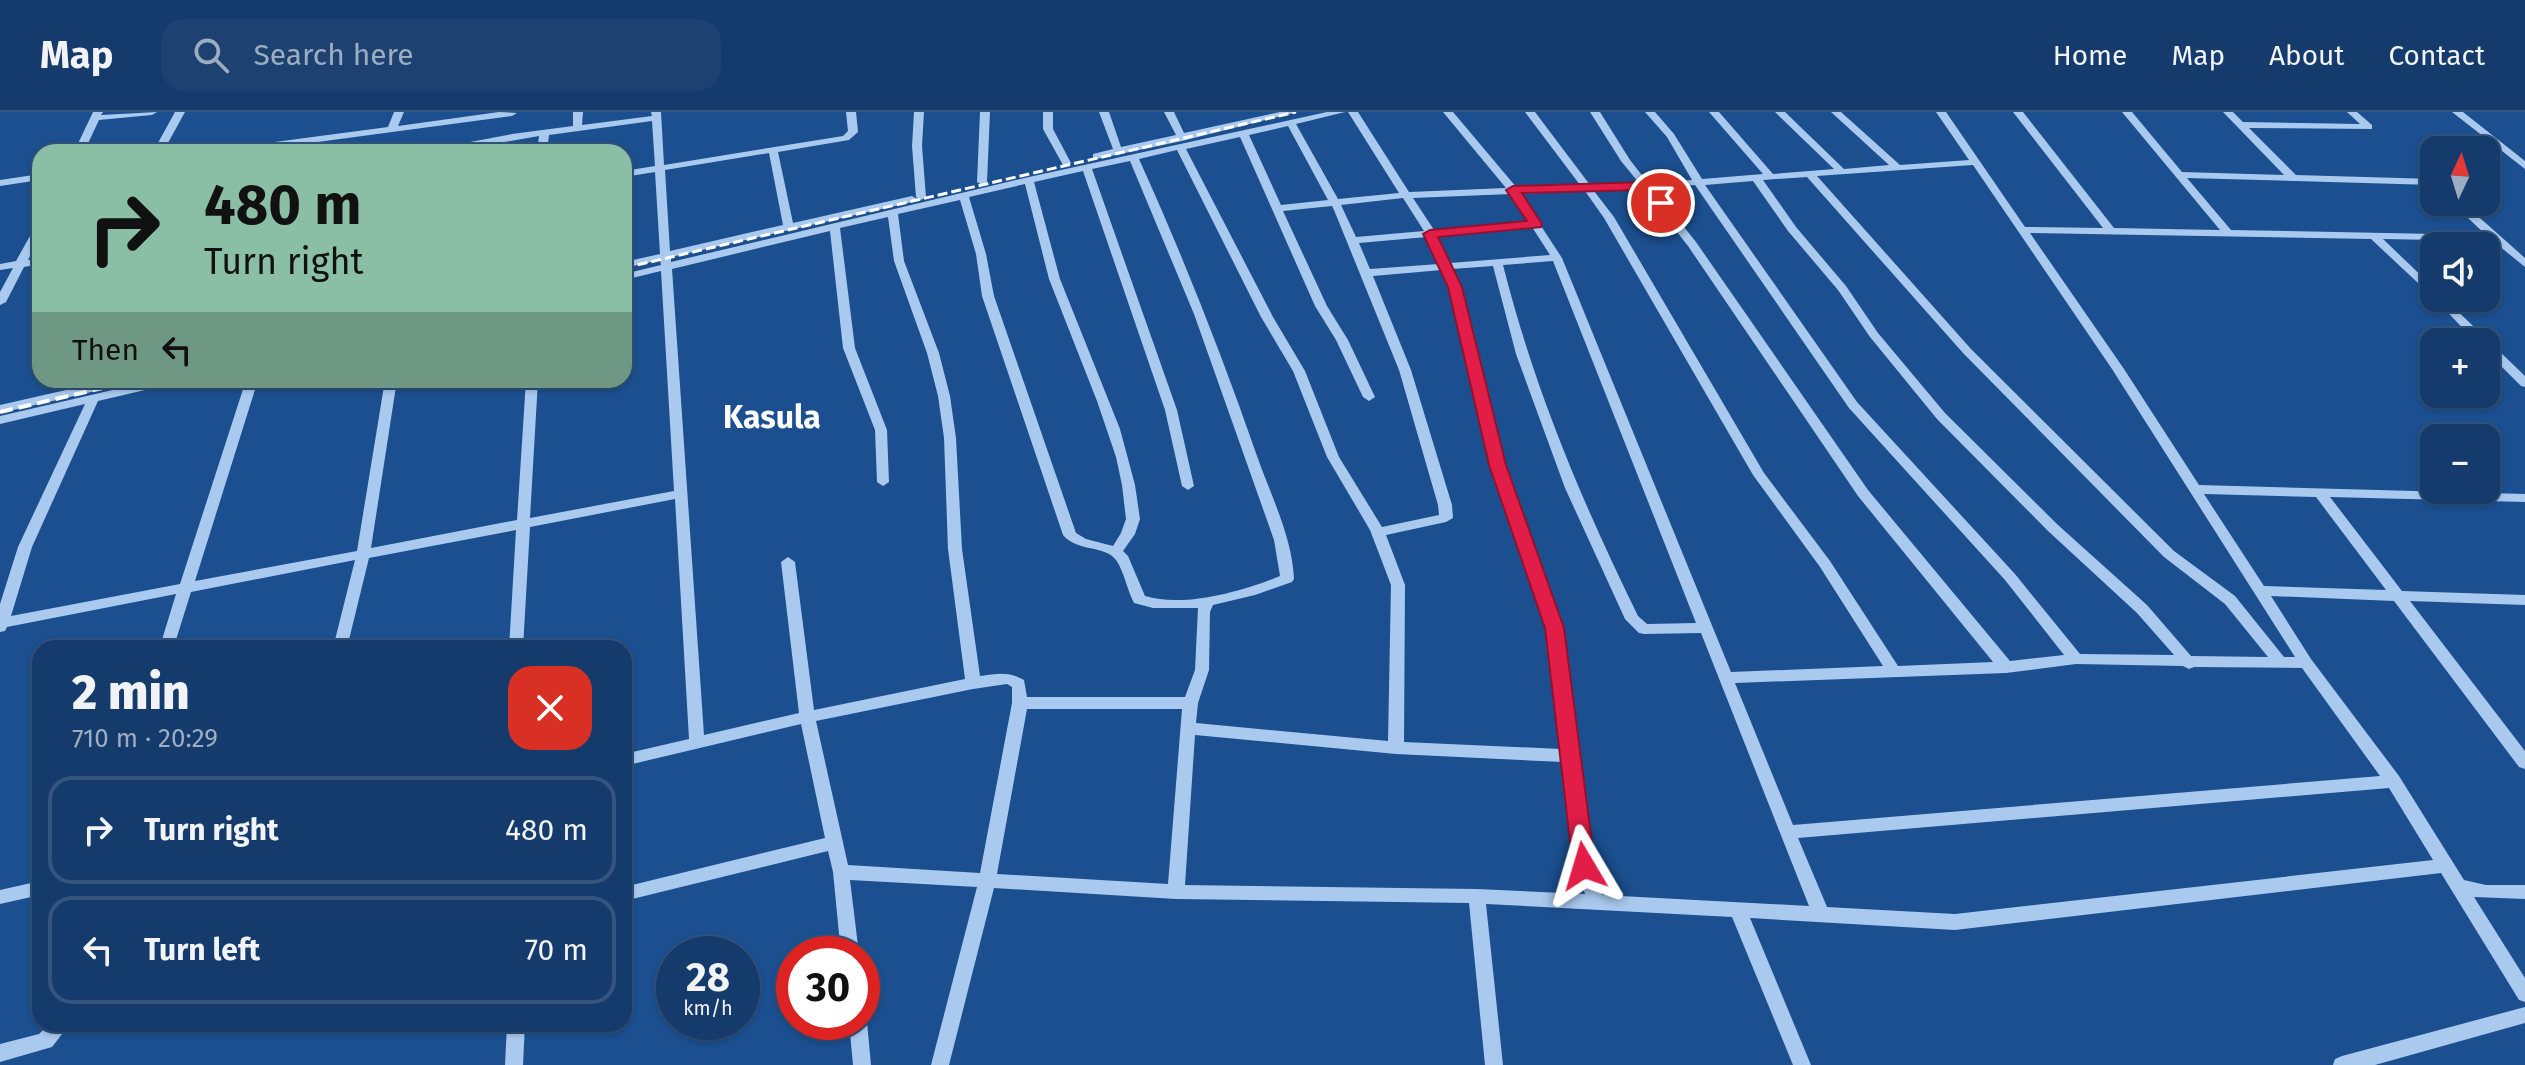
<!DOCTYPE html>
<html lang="en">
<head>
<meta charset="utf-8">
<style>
  :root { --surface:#143b6b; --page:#1d4271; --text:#f1f3f6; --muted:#9dadc1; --line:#33557e }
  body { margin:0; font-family:"Fira Sans",sans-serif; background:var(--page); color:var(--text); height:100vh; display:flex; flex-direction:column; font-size:30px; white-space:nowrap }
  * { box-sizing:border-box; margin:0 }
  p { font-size:26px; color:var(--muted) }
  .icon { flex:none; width:44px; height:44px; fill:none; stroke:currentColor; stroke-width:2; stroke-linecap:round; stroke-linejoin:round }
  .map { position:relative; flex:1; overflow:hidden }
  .side { position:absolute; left:32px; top:528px; width:600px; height:392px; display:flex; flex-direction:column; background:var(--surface); border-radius:24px; box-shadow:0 2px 6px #0004,0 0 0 2px var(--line) }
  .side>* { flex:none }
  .top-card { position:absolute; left:32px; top:32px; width:600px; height:244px; border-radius:24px; box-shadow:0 2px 6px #0004,0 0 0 2px var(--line); background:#8abfa5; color:#111; overflow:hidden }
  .needle { width:52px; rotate:4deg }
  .tools { position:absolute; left:2420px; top:24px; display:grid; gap:16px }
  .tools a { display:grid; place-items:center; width:80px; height:80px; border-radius:16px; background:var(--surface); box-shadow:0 2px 6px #0004,0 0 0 2px var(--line); font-size:40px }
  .speed { position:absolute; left:656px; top:824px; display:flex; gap:16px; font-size:40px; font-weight:700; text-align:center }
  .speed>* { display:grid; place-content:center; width:104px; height:104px; border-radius:50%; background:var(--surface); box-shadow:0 2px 6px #0004,0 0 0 2px var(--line); line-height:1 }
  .speed small { font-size:20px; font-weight:400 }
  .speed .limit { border:12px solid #d22; background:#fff; color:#111 }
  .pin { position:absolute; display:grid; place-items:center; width:68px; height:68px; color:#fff; margin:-34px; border:4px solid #fff; border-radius:50%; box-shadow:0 2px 8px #0007 }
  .me { position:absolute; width:88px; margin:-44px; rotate:353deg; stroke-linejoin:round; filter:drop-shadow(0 0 6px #0008) }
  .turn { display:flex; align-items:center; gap:28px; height:168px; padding:0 40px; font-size:36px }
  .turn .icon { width:104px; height:104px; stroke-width:2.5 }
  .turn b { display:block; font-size:56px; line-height:68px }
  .then { display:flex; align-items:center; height:76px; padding:0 40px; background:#0003; gap:16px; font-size:30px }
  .round { display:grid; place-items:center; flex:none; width:84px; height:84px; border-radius:24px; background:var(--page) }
  .summary { display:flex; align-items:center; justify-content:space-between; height:136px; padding:0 40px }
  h1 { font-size:48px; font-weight:800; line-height:60px }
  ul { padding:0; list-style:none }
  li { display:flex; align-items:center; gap:24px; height:108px; margin:0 16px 12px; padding:0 24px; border:4px solid var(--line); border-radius:24px }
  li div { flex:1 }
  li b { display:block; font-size:30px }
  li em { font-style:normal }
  header { display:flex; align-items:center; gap:48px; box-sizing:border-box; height:112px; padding:0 40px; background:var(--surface); border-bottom:2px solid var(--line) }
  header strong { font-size:38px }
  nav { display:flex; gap:44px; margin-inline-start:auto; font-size:28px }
  .search { width:560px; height:72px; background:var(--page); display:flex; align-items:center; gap:20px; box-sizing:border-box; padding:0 28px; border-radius:24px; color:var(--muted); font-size:30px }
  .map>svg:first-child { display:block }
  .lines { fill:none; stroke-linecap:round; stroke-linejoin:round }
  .minor { fill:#a9c9ee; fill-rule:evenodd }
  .rail-far1 { stroke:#fff; stroke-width:3; stroke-dasharray:10 4; stroke-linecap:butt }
  .rail { stroke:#fff; stroke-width:4; stroke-dasharray:13 6; stroke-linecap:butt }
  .route { fill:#e11d48; stroke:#92132f; stroke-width:2 }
  .labels { text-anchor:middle; stroke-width:8; stroke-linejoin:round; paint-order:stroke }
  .district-label { font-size:32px; font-weight:bold; fill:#fff; stroke:#1b4f8f }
</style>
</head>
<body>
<header>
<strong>Map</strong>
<div class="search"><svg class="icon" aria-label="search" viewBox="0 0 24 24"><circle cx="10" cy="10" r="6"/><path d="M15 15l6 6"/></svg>Search here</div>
<nav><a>Home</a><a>Map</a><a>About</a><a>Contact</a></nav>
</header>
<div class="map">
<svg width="2525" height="953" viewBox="0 0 2525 953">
  <rect width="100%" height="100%" fill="#1b4f8f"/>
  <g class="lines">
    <g class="minor">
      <path d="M93,0H103L101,3L157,0L152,3L99,8L84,40H74Z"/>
      <path d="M175,0H185L163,40H153Z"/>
      <path d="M394,0H404L398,14L499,0L517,1L512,4L243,40H217L222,37L388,15Z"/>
      <path d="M573,0H583L582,13L652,4L651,0H661L664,53L843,24L848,19L846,0H856L858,20L849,28L778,40L793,111L912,84L917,87L912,90L671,145V150L1029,65L1327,0H1345L1296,12L1338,87L1399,81L1348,0H1358L1409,80L1506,76L1443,0H1453L1517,76L1580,73L1525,0H1535L1590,73L1639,71L1621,49L1590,0H1600L1630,48L1648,71L1692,68L1667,25L1645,0H1655L1674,22L1702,67L1763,62L1709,0H1719L1773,62L1834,57L1775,0H1785L1844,57L1889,53L1831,0H1841L1900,53L1969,48L1936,0H1946L2025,115L2103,116L2013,0H2023L2114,116L2220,118L2122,0H2132L2182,60L2284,63L2223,0H2233L2243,10L2360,12L2347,0H2357L2372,13V17L2249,16L2296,63L2434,67V73L2187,66L2231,118L2486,123L2451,90H2462L2525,146V155L2493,129L2383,127L2434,176V186H2444L2525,264V275L2521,274L2486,239V230H2476L2433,185L2371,127L2030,121L2124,257L2199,373L2525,382V390L2330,385L2402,479L2525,483V493L2410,489L2525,639V657L2519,655L2394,489L2271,484L2311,547L2399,664L2464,768L2486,773H2525V787L2474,785L2525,866V890L2519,888L2441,761L1955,818L1750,806L1811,953H1793L1732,805L1486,792L1503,953H1485L1469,791L1176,787L994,776L949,953H931L977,775L850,768L859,842H841L833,760L828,739L624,789V775L825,726L801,612L624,654V642L689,627L675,387L530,415L523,536H509L516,418L369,446L347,536H333L355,448L191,480L175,531L169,536L163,535L161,531L176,482L7,515L5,519L0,520V492L18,435L85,292L0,312V304L156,268H177L175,271L98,289L32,435L11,504L180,472L246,268H258L195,469L357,439L385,268H397L371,436L517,408L526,268H538L530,406L674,379L661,159L624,168V162L661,153L660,148L624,156V150L660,142L655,60L624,65V59L655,54L652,9L549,23L547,40H537L539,24L448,40H428L433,37L512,22L573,14ZM1288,14L1328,88L1281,93L1249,23ZM1240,25L1315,194L1336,228L1363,285L1369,289L1375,285L1348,228L1327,194L1283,99L1332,94L1334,98L1399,258L1438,393L1439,403L1382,415L1339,345L1305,259L1273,205L1186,37ZM1177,38L1261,205L1293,259L1327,345L1370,418L1391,473L1388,629L1196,611L1198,591L1209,558L1210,500L1213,493L1255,483L1292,470L1294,467C1292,424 1271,384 1257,344C1222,243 1183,144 1139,47ZM769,41L783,113L670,139L665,58ZM1130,49L1194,202L1274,428L1280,464C1243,479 1184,496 1145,484L1128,444L1123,439L1135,422L1140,407L1135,373L1120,317L1060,167L1034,70L1083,59L1165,298L1182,374L1188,378L1194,374L1177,298L1092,57ZM1973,53L2112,257L2295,545H2284L2235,484L2174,439L1971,237L1817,64ZM1807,65L1963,241L2164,445L2225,492L2268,545L2191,544L2147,493L2058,413L1945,301L1878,221L1846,174L1796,115L1763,68ZM1753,69L1788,119L1838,178L1870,225L1937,307L2048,419L2137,501L2174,543L2080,542L2015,462L1857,290L1705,73ZM1025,72L1049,167L1097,289L1116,345L1122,373L1126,407L1121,421L1113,434L1086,427L1076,421L994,184L986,142L969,85ZM1695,73L1849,296L2005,468L2064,543L2010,549L1868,378L1696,130L1653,76ZM1643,77L1688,134L1858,384L1993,550L1898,554L1830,449L1764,361L1614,105L1594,79ZM1585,79L1604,106L1753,363L1820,455L1883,554L1731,560L1562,146L1520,82ZM1511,82L1528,110L1434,118L1413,86ZM1403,86L1424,119L1356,125L1341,93ZM960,88L976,142L982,184L1063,423C1077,440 1105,433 1116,448C1124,459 1127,478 1134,491L1153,496H1198L1195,558L1185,585H1027L1024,568C1009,559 997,562 980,564L962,437L956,326L950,284L939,241L904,149L898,102ZM888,105L894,149L927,241L938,284L944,326L948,437L965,567L814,598L795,450L788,445L781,450L799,601L704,623L672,157L830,119L843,236L875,318L877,370L883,374L889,370L887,318L855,236L840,116ZM1532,115L1550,143L1450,151L1437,124ZM1427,125L1439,152L1370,157L1359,131ZM1553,149L1696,511L1647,512L1638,504C1582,390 1534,276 1503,153ZM1493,154L1516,242L1565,376L1625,507L1639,521L1644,522L1701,521L1809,794L1602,783L1592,754L1561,516L1503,353L1460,175L1452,157ZM1442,158L1450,175L1491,353L1547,516L1561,637L1404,630L1405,473L1386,423L1446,410L1453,406L1452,393L1411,258L1373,164ZM2204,382L2316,385L2386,478L2264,474ZM2076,552L2183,554L2189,557L2194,555L2302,556L2380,664L1793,713L1735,571L2006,561ZM1007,572L1012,575V591L980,761L848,753L816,609L973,577ZM1027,597H1182L1168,772L997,762ZM1195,623L1396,642L1563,650L1576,754L1585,782L1477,777L1185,773ZM2389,676L2433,748L1955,802L1827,795L1798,726Z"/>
      <path d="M914,0H924L922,34L926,85L921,88L916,85L912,34Z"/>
      <path d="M980,0H990L987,70L982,73L977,70Z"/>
      <path d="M1043,0H1053V17L1071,51L1069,53H1063L1043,17Z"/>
      <path d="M1099,0H1109L1121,35L1176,23L1164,0H1174L1184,21L1280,0H1297L1182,29L1096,47L1093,46V42L1113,37Z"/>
      <path d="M2452,0H2463L2525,49V57Z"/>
      <path d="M40,62V68L0,74V68Z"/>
      <path d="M40,112V125L28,148L40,146V152L24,155L6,190L0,193V180L13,156L0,158V152L16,149L35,115Z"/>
      <path d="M110,268H132L126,272L0,301V293Z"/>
      <path d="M40,769V783L0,792V778Z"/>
      <path d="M2525,895V911L2375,953H2333L2335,947L2342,944Z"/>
      <path d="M862,903L867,910L871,953H853L849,910H862Z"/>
      <path d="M49,912H70L52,935L0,950V932L39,922Z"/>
      <path d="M507,912H525L523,953H505Z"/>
    </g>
    <path class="rail-far1" d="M624,156L1296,0"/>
    <path class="rail" d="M0,300L137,268"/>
  </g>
  <path class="route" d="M1645,70L1665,88V93H1656L1642,78L1522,81L1542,112L1541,115L1438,125L1462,175L1506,353L1564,516L1595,754L1592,761H1577L1573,754L1545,516L1489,353L1448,175L1423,122L1430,118L1527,109L1506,78L1513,74Z"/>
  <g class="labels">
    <g class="district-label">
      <text x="772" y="316">Kasula</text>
    </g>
  </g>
</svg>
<div class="tools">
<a><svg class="needle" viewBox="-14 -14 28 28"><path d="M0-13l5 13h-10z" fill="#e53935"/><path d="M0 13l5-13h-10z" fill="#9dadc1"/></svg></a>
<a><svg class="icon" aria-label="sound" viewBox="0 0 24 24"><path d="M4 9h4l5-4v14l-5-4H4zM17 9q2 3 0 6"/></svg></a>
<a>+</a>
<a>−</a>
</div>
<div class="speed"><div>28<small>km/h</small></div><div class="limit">30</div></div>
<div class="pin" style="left:1661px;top:91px;background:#d93025"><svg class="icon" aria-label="arrive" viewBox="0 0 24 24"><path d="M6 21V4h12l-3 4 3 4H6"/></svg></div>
<svg class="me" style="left:1584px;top:754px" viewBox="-20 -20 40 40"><path d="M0-17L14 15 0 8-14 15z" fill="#e11d48" stroke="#fff" stroke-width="4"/></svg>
<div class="top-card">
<div class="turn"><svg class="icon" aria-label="right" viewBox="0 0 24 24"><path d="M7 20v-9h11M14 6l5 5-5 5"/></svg><div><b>480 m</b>Turn right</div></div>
<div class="then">Then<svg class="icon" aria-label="left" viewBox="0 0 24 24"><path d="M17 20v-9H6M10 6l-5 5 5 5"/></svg></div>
</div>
<section class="side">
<div class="summary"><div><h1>2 min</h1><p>710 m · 20:29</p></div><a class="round" style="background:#d93025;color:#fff"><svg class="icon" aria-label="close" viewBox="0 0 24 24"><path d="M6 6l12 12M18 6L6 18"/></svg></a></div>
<ul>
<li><svg class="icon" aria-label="right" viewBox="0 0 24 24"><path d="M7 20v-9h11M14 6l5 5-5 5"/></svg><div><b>Turn right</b></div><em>480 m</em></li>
<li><svg class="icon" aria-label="left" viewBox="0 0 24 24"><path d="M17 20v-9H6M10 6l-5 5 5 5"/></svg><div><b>Turn left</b></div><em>70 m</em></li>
</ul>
</section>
</div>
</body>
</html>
